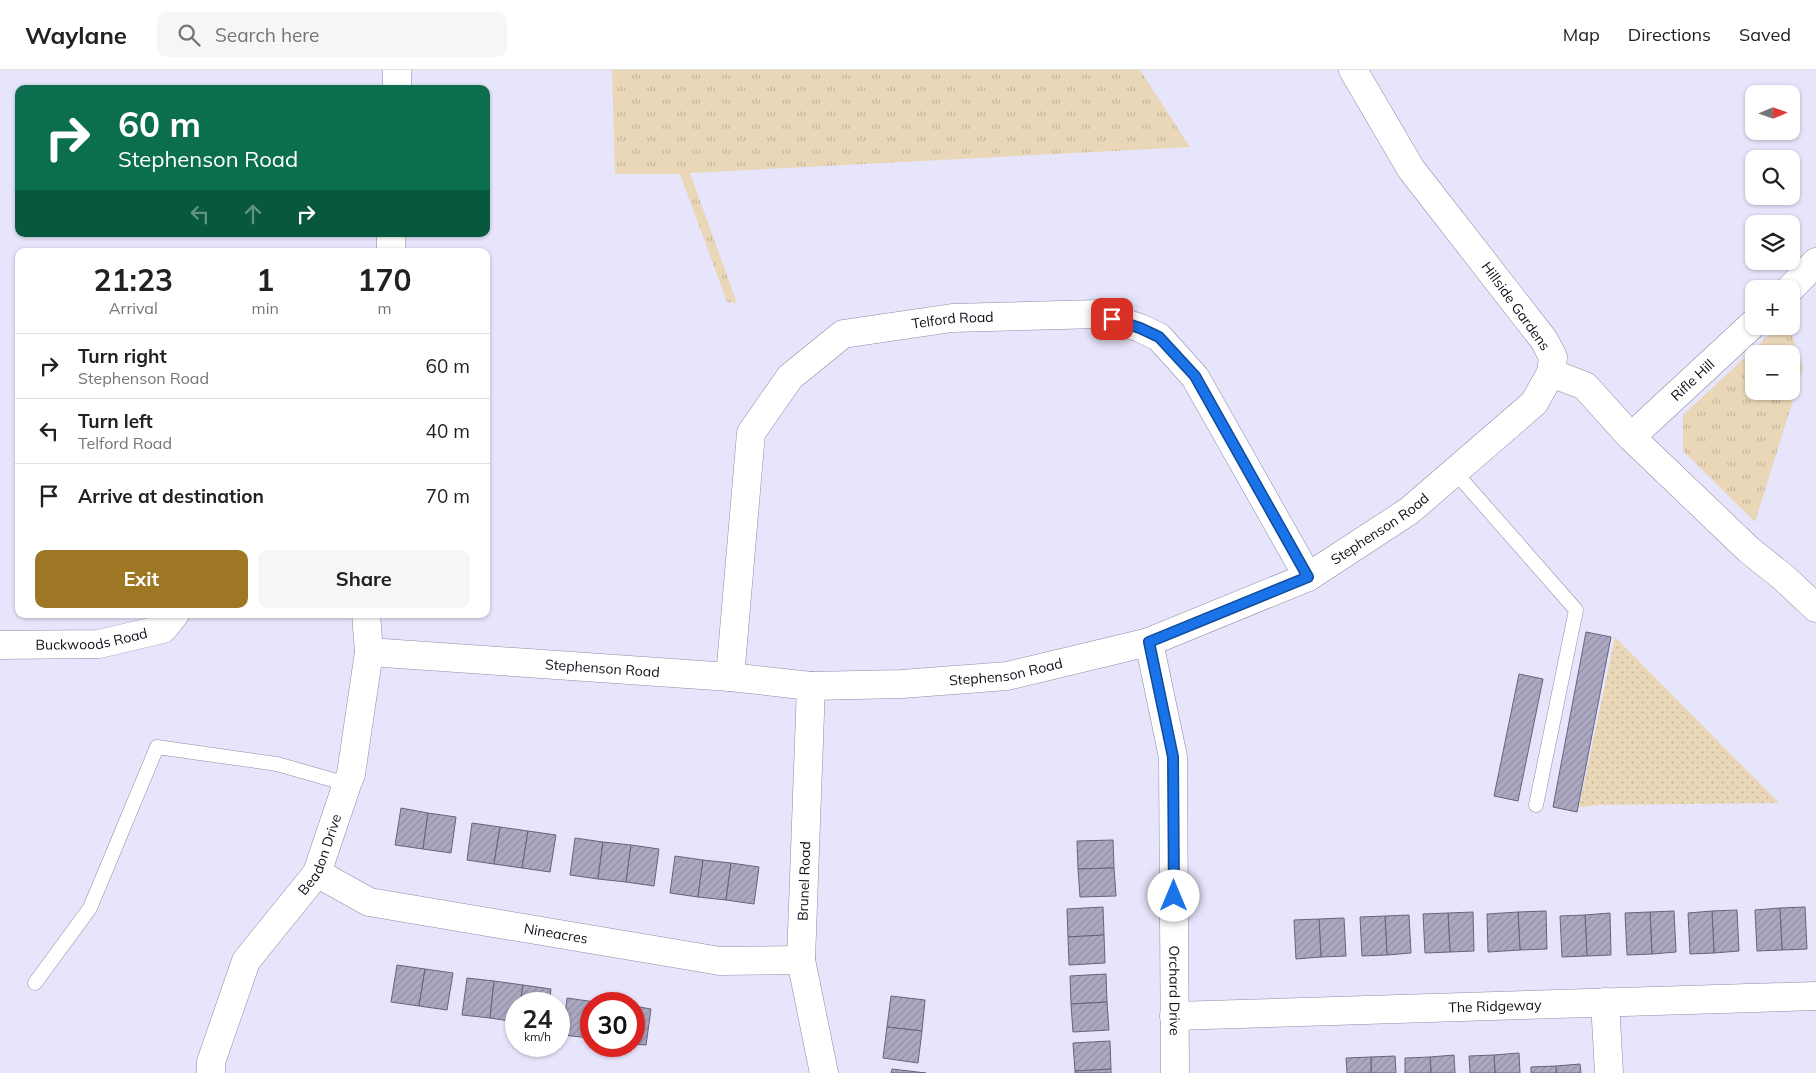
<!DOCTYPE html>
<html lang="en">
<head>
<meta charset="utf-8">
<style>
  :root { --surface:#fff; --page:#f6f6f6; --text:#202124; --muted:#757577; --line:#e0e0e0; --accent:#9e7724 }
  body { margin:0; font-family:Mulish,sans-serif; background:var(--page); color:var(--text); height:100vh; display:flex; flex-direction:column; font-size:19px; white-space:nowrap }
  * { box-sizing:border-box; margin:0 }
  p { font-size:16px; color:var(--muted) }
  .icon { flex:none; width:28px; height:28px; fill:none; stroke:currentColor; stroke-width:2; stroke-linecap:round; stroke-linejoin:round }
  .map { position:relative; flex:1; overflow:hidden }
  .panel { position:absolute; left:15px; top:178px; width:475px; height:370px; display:flex; flex-direction:column; background:var(--surface); border-radius:10px; box-shadow:0 1px 4px #0004 }
  .panel>* { flex:none }
  .top-card { position:absolute; left:15px; top:15px; width:475px; height:152px; border-radius:10px; box-shadow:0 1px 4px #0004; background:#0b6e4f; color:#fff; overflow:hidden }
  .needle { width:32px; rotate:88deg }
  .buttons { position:absolute; left:1745px; top:15px; display:grid; gap:10px }
  .buttons a { display:grid; place-items:center; width:55px; height:55px; border-radius:10px; background:var(--surface); box-shadow:0 1px 4px #0004; font-size:25px }
  .speed { position:absolute; left:505px; top:922px; display:flex; gap:10px; font-size:25px; font-weight:700; text-align:center }
  .speed>* { display:grid; place-content:center; width:65px; height:65px; border-radius:50%; background:var(--surface); box-shadow:0 1px 4px #0004; line-height:1 }
  .speed small { font-size:12px; font-weight:400 }
  .speed .limit { border:8px solid #d22; background:#fff; color:#111 }
  .pin { position:absolute; display:grid; place-items:center; width:42px; height:42px; color:#fff; margin:-21px; border-radius:10px; box-shadow:0 2px 8px #0006 }
  .me { position:absolute; width:55px; margin:-28px; rotate:0deg; stroke-linejoin:round; filter:drop-shadow(0 0 4px #0008) }
  .turn { display:flex; align-items:center; gap:18px; height:105px; padding:0 20px; font-size:22px }
  .turn .icon { width:65px; height:65px; stroke-width:2.5 }
  .turn b { display:block; font-size:35px; line-height:42px }
  .lanes { display:flex; align-items:center; height:48px; padding:0 20px; background:#0003; justify-content:center; gap:25px; direction:ltr }
  .lanes .off { opacity:.35 }
  .eta { display:flex; justify-content:space-evenly; align-items:center; height:85px; text-align:center }
  .eta b { font-size:30px; font-weight:700; line-height:35px }
  .primary-button { display:flex; gap:10px; margin-top:auto; padding:10px 20px }
  .primary-button a { flex:1; height:58px; border-radius:10px; background:var(--accent); color:#fff; font-size:20px; font-weight:700; line-height:58px; text-align:center }
  .primary-button a+a { background:var(--page); color:var(--text) }
  ul { padding:0; list-style:none }
  li { display:flex; align-items:center; gap:15px; height:65px; padding:0 20px; border-top:1px solid var(--line) }
  li div { flex:1 }
  li b { display:block; font-size:19px }
  li em { font-style:normal }
  header { display:flex; align-items:center; gap:30px; box-sizing:border-box; height:70px; padding:0 25px; background:var(--surface); border-bottom:1px solid var(--line) }
  header strong { font-size:24px }
  nav { display:flex; gap:28px; margin-inline-start:auto; font-size:18px }
  .search { width:350px; height:45px; background:var(--page); display:flex; align-items:center; gap:12px; box-sizing:border-box; padding:0 18px; border-radius:10px; color:var(--muted); font-size:19px }
  .map>svg:first-child { display:block }
  .grass { fill:url(#grass-tufts); fill-rule:evenodd }
  .garden { fill:url(#garden-dots) }
  .building { fill:url(#building-hatch); stroke:#66637b }
  .lines { fill:none; stroke-linecap:round; stroke-linejoin:round }
  .lane-casing { stroke:#8e8ba5; stroke-width:15 }
  .street-casing { stroke:#8e8ba5; stroke-width:29 }
  .lane { stroke:#fff; stroke-width:14 }
  .street { stroke:#fff; stroke-width:28 }
  .route-casing { stroke:#114b97; stroke-width:12 }
  .route { stroke:#1a73e8; stroke-width:9 }
  .labels { text-anchor:middle; stroke-width:4; stroke-linejoin:round; paint-order:stroke }
  .street-label { font-size:14px; fill:#100e18; stroke:#fff }
</style>
</head>
<body>
<header>
<strong>Waylane</strong>
<div class="search"><svg class="icon" aria-label="search" viewBox="0 0 24 24"><circle cx="10" cy="10" r="6"/><path d="M15 15l6 6"/></svg>Search here</div>
<nav><a>Map</a><a>Directions</a><a>Saved</a></nav>
</header>
<div class="map">
<svg width="1816" height="1003" viewBox="0 0 1816 1003">
  <defs>
    <pattern id="grass-tufts" width="24" height="20" patternUnits="userSpaceOnUse" patternTransform="scale(1.25)"><rect width="24" height="20" fill="#e9d7b7"/><path d="M3 7l-1-3M5 7V3M7 7l1-3M15 17l-1-3M17 17v-4M19 17l1-3" fill="none" stroke="#c7b79d"/></pattern>
    <pattern id="garden-dots" width="8" height="8" patternUnits="userSpaceOnUse" patternTransform="scale(1.25)"><rect width="8" height="8" fill="#e9d7b7"/><path d="M2 2h.1M6 6h.1" fill="none" stroke="#c7b79d" stroke-width="1.8" stroke-linecap="round"/></pattern>
    <pattern id="building-hatch" width="6" height="6" patternUnits="userSpaceOnUse" patternTransform="scale(1.25)"><rect width="6" height="6" fill="#aba8c2"/><path d="M-1 1l2-2M0 6l6-6M5 7l2-2" fill="none" stroke="#928fa6"/></pattern>
  </defs>
  <rect width="100%" height="100%" fill="#e7e5fb"/>
  <g class="grass">
    <path d="M612,0H1140L1190,77L690,103L737,233L727,232L680,104H615Z"/>
    <path d="M1779,256H1789L1803,298L1755,452L1683,381V345ZM1754,284H1791V321H1754Z"/>
  </g>
  <path class="garden" d="M1615,567L1779,733L1598,735L1579,737Z"/>
  <g class="building">
    <path d="M1586,562L1611,567L1577,742L1553,737Z"/>
    <path d="M1519,604L1543,609L1518,731L1494,726Z"/>
    <path d="M401,738L428,743L423,779L395,775Z"/>
    <path d="M428,743L456,747L451,783L423,779Z"/>
    <path d="M472,753L500,757L494,794L467,790Z"/>
    <path d="M500,757L528,761L522,798L494,794Z"/>
    <path d="M528,761L556,765L550,802L522,798Z"/>
    <path d="M575,768L603,772L598,809L570,805Z"/>
    <path d="M1113,770L1114,798L1078,799L1077,771Z"/>
    <path d="M603,772L631,775L626,812L598,809Z"/>
    <path d="M631,775L659,779L654,816L626,812Z"/>
    <path d="M675,786L703,790L698,827L670,823Z"/>
    <path d="M703,790L731,793L726,830L698,827Z"/>
    <path d="M731,793L759,797L754,834L726,830Z"/>
    <path d="M1114,798L1116,826L1080,827L1078,799Z"/>
    <path d="M1103,837L1104,865L1068,867L1067,839Z"/>
    <path d="M1805,837L1807,879L1782,880L1780,838Z"/>
    <path d="M1780,838L1782,880L1757,881L1755,840Z"/>
    <path d="M1737,840L1739,881L1714,883L1712,841Z"/>
    <path d="M1546,841L1547,879L1520,880L1518,842Z"/>
    <path d="M1674,841L1676,882L1652,884L1650,842Z"/>
    <path d="M1712,841L1714,883L1690,884L1688,843Z"/>
    <path d="M1473,842L1474,881L1450,882L1448,843Z"/>
    <path d="M1518,842L1520,880L1488,882L1487,844Z"/>
    <path d="M1650,842L1652,884L1627,885L1625,843Z"/>
    <path d="M1448,843L1450,882L1425,883L1423,844Z"/>
    <path d="M1610,843L1611,885L1587,886L1585,845Z"/>
    <path d="M1409,845L1411,883L1387,885L1385,846Z"/>
    <path d="M1585,845L1587,886L1562,887L1560,846Z"/>
    <path d="M1385,846L1387,885L1362,886L1360,847Z"/>
    <path d="M1344,848L1346,886L1321,887L1319,849Z"/>
    <path d="M1319,849L1321,887L1296,889L1294,850Z"/>
    <path d="M1104,865L1105,893L1069,895L1068,867Z"/>
    <path d="M397,895L425,899L419,936L391,932Z"/>
    <path d="M425,899L453,903L447,940L419,936Z"/>
    <path d="M1106,904L1107,932L1071,934L1070,906Z"/>
    <path d="M467,908L494,911L490,948L462,945Z"/>
    <path d="M494,911L523,915L520,934H516V952L490,948Z"/>
    <path d="M523,915L551,919L549,934H520Z"/>
    <path d="M891,926L925,930L922,961L887,957Z"/>
    <path d="M567,928L595,932V934H591L590,968L563,965Z"/>
    <path d="M1107,932L1109,960L1073,962L1071,934Z"/>
    <path d="M634,936L651,939L646,975L634,974Z"/>
    <path d="M887,957L922,961L918,993L883,988Z"/>
    <path d="M1110,971L1111,999L1075,1001L1073,973Z"/>
    <path d="M1519,983L1520,1003H1495L1494,985Z"/>
    <path d="M1454,985L1455,1003H1431L1430,987Z"/>
    <path d="M1494,985L1495,1003H1470L1469,986Z"/>
    <path d="M1395,986L1396,1003H1371V987Z"/>
    <path d="M1371,987V1003H1347L1346,988Z"/>
    <path d="M1430,987L1431,1003H1405V988Z"/>
    <path d="M1580,994L1581,1003H1556V996Z"/>
    <path d="M1556,996V1003H1531V997Z"/>
    <path d="M892,999L926,1003H891Z"/>
    <path d="M1111,999V1003H1075V1001Z"/>
  </g>
  <g class="lines">
    <g class="lane-casing">
      <g id="lane">
        <path d="M1455,402L1576,540L1536,735"/>
        <path d="M35,913L90,838L157,677L277,694L347,714"/>
      </g>
    </g>
    <g class="street-casing">
      <g id="street">
        <path d="M397,19V0"/>
        <path d="M391,181V164"/>
        <path d="M1790,219L1816,192"/>
        <path d="M1551,303L1585,316L1631,367L1749,480L1783,507L1816,538"/>
        <path id="s1" d="M1631,367L1754,253"/>
        <path id="s2" d="M1149,572L1173,687L1175,1003"/>
        <path id="s3" d="M0,575L99,574L163,559L175,544"/>
        <path id="s4" d="M369,582L730,607L811,616L902,614L1007,606L1149,572L1308,507L1409,441L1534,333L1551,303L1553,287L1544,270L1411,99L1353,0"/>
        <path id="s5" d="M730,607L751,363L790,307L843,264L952,248L1098,244L1140,258L1159,267L1195,307L1308,507"/>
        <path d="M811,616L801,890L824,1003"/>
        <path id="s6" d="M317,803L369,832L720,891L801,890"/>
        <path d="M1605,932L1609,1003"/>
        <path id="s7" d="M1174,946L1816,926"/>
        <path id="s8" d="M211,1003V992L246,891L317,803L347,714L351,704L369,582L366,544"/>
      </g>
    </g>
    <use href="#lane" class="lane"/>
    <use href="#street" class="street"/>
  </g>
  <g class="lines">
    <g class="route-casing">
      <path id="route" d="M1112,249L1140,258L1159,267L1195,306L1308,507L1149,572L1173,687L1174,826"/>
    </g>
    <use href="#route" class="route"/>
  </g>
  <g class="labels">
    <g class="street-label">
      <text transform="translate(1516 236) rotate(54)" y="5">Hillside Gardens</text>
      <text dy="5" stroke="none"><textPath href="#s5" startOffset="492">Telford Road</textPath></text>
      <text dy="5" stroke="none"><textPath href="#s1" startOffset="84">Rifle Hill</textPath></text>
      <text dy="5" stroke="none"><textPath href="#s4" startOffset="1044">Stephenson Road</textPath></text>
      <text dy="5" stroke="none"><textPath href="#s3" startOffset="92">Buckwoods Road</textPath></text>
      <text dy="5" stroke="none"><textPath href="#s4" startOffset="234">Stephenson Road</textPath></text>
      <text dy="5" stroke="none"><textPath href="#s4" startOffset="639">Stephenson Road</textPath></text>
      <text dy="5" stroke="none"><textPath href="#s8" startOffset="249">Beadon Drive</textPath></text>
      <text transform="translate(804 811) rotate(-88)" y="5">Brunel Road</text>
      <text dy="5" stroke="none"><textPath href="#s6" startOffset="249">Nineacres</textPath></text>
      <text dy="5" stroke="none"><textPath href="#s2" startOffset="351">Orchard Drive</textPath></text>
      <text dy="5" stroke="none"><textPath href="#s7" startOffset="321">The Ridgeway</textPath></text>
    </g>
  </g>
</svg>
<div class="buttons">
<a><svg class="needle" viewBox="-14 -14 28 28"><path d="M0-13l5 13h-10z" fill="#e53935"/><path d="M0 13l5-13h-10z" fill="#757577"/></svg></a>
<a><svg class="icon" aria-label="search" viewBox="0 0 24 24"><circle cx="10" cy="10" r="6"/><path d="M15 15l6 6"/></svg></a>
<a><svg class="icon" aria-label="layers" viewBox="0 0 24 24"><path d="M12 4l9 5-9 5-9-5zM3 14l9 5 9-5"/></svg></a>
<a>+</a>
<a>−</a>
</div>
<div class="speed"><div>24<small>km/h</small></div><div class="limit">30</div></div>
<div class="pin" style="left:1112px;top:249px;background:#d93025"><svg class="icon" aria-label="arrive" viewBox="0 0 24 24"><path d="M6 21V4h12l-3 4 3 4H6"/></svg></div>
<svg class="me" style="left:1174px;top:826px" viewBox="-20 -20 40 40"><circle r="19" fill="#fff"/><path d="M0-13L10 11 0 6-10 11z" fill="#1a73e8"/></svg>
<div class="top-card">
<div class="turn"><svg class="icon" aria-label="right" viewBox="0 0 24 24"><path d="M7 20v-9h11M14 6l5 5-5 5"/></svg><div><b>60 m</b>Stephenson Road</div></div>
<div class="lanes"><svg class="icon off" aria-label="left" viewBox="0 0 24 24"><path d="M17 20v-9H6M10 6l-5 5 5 5"/></svg><svg class="icon off" aria-label="ahead" viewBox="0 0 24 24"><path d="M12 20V5M6 11l6-6 6 6"/></svg><svg class="icon" aria-label="right" viewBox="0 0 24 24"><path d="M7 20v-9h11M14 6l5 5-5 5"/></svg></div>
</div>
<section class="panel">
<div class="eta">
<div><b>21:23</b><p>Arrival</p></div>
<div><b>1</b><p>min</p></div>
<div><b>170</b><p>m</p></div>
</div>
<ul>
<li><svg class="icon" aria-label="right" viewBox="0 0 24 24"><path d="M7 20v-9h11M14 6l5 5-5 5"/></svg><div><b>Turn right</b><p>Stephenson Road</p></div><em>60 m</em></li>
<li><svg class="icon" aria-label="left" viewBox="0 0 24 24"><path d="M17 20v-9H6M10 6l-5 5 5 5"/></svg><div><b>Turn left</b><p>Telford Road</p></div><em>40 m</em></li>
<li><svg class="icon" aria-label="arrive" viewBox="0 0 24 24"><path d="M6 21V4h12l-3 4 3 4H6"/></svg><div><b>Arrive at destination</b></div><em>70 m</em></li>
</ul>
<div class="primary-button"><a>Exit</a><a>Share</a></div>
</section>
</div>
</body>
</html>
